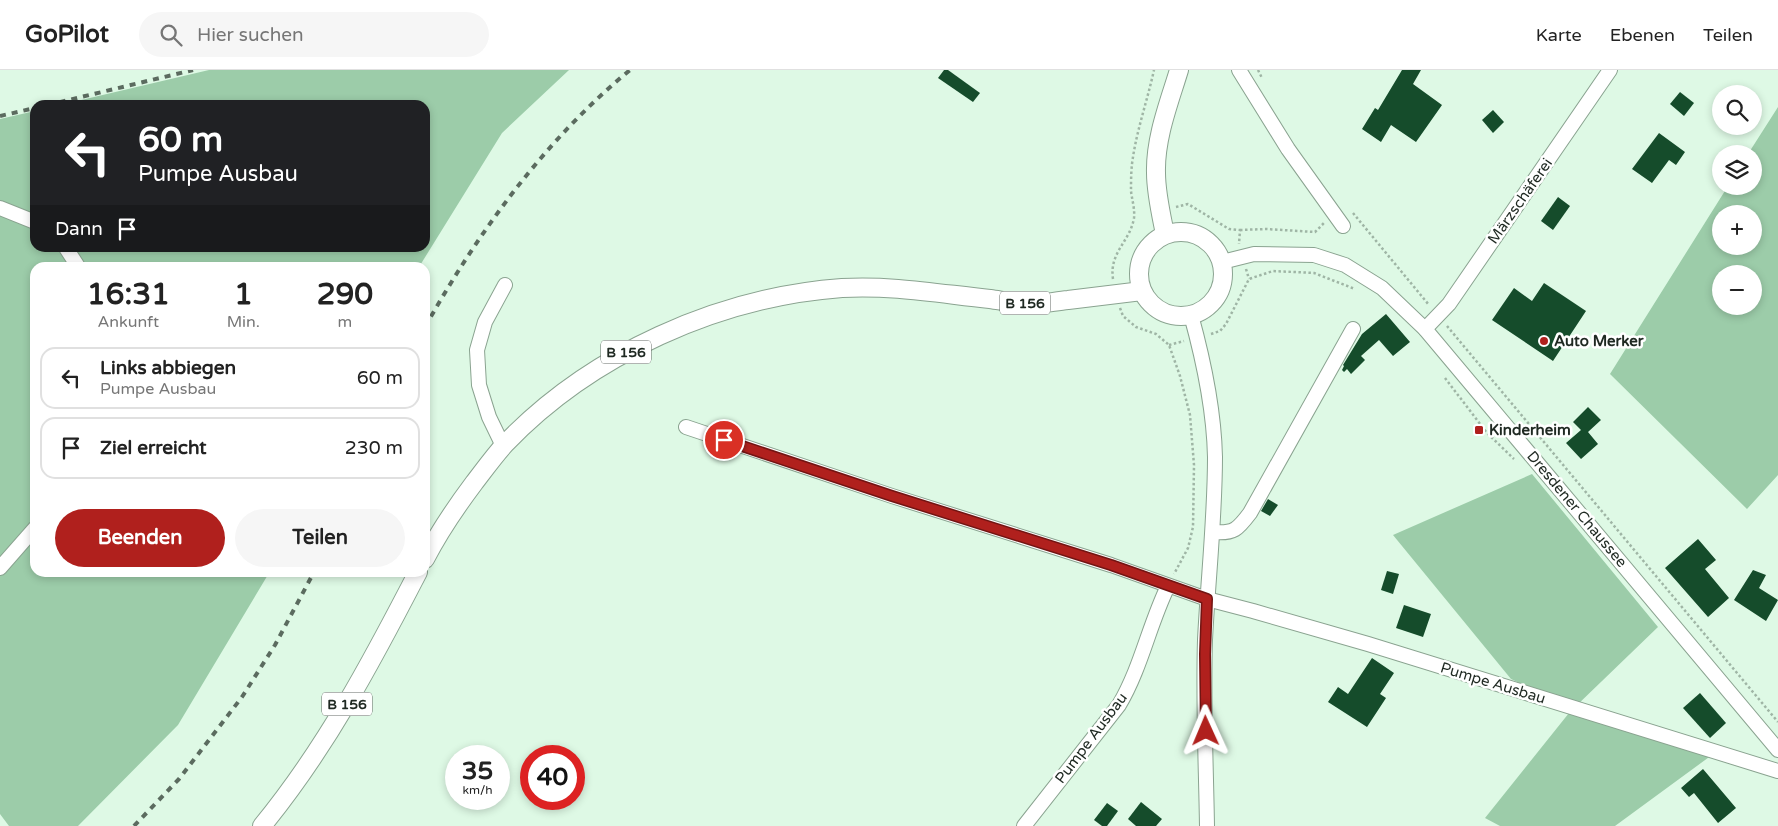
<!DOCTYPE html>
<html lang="de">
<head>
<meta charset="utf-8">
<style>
  :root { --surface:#fff; --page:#f6f6f6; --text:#222; --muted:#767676; --line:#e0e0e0; --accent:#b0201d }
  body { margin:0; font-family:"Varela Round",sans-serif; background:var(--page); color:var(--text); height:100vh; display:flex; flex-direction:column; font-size:19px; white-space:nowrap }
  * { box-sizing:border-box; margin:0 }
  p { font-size:16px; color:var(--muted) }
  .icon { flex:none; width:28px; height:28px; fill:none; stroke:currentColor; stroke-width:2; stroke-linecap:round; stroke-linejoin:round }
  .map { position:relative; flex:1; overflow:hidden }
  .panel { position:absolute; left:30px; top:192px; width:400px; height:315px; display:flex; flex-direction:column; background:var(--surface); border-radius:15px; box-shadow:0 2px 8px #0003 }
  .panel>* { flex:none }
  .guide { position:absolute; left:30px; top:30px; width:400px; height:152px; border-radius:15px; box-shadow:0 2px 8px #0003; background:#202124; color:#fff; overflow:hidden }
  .buttons { position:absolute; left:1712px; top:15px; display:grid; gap:10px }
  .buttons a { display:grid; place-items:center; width:50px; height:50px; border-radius:50%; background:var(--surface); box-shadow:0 2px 8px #0003; font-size:25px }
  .speed { position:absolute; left:445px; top:675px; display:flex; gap:10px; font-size:25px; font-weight:700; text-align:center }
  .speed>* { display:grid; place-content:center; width:65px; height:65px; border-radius:50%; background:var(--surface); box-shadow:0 2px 8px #0003; line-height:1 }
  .speed small { font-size:12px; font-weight:400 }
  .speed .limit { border:8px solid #d22; background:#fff; color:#111 }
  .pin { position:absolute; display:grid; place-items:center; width:42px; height:42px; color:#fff; margin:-21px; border:2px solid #fff; border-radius:50%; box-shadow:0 1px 5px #0007 }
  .me { position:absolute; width:55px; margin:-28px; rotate:359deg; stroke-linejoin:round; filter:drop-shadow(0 0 4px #0008) }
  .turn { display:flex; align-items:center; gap:18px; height:105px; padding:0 25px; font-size:22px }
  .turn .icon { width:65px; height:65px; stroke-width:2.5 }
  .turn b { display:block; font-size:35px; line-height:42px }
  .then { display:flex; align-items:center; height:48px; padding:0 25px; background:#0003; gap:10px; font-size:19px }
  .eta { display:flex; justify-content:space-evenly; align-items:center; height:85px; text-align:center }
  .eta b { font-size:30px; font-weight:700; line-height:35px }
  .button { display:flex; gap:10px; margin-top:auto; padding:10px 25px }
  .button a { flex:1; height:58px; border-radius:30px; background:var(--accent); color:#fff; font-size:20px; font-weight:700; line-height:58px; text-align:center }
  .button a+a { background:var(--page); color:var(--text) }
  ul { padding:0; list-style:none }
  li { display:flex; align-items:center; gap:15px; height:62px; margin:0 10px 8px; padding:0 15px; border:2px solid var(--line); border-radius:15px }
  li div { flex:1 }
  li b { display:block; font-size:19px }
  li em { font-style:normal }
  header { display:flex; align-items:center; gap:30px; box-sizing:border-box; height:70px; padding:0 25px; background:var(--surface); border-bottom:1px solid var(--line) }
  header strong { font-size:24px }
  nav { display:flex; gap:28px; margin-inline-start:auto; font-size:18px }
  .search { width:350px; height:45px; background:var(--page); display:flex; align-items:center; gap:12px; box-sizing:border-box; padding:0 18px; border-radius:28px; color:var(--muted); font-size:19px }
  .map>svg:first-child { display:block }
  .green { fill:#9ccca9; fill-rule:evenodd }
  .building { fill:#154c2b }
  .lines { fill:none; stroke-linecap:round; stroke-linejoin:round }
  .minor-casing { stroke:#8aa390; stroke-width:16 }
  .major-casing { stroke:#8aa390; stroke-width:20 }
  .path { stroke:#9fb5a5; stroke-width:2.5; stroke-dasharray:2.5 2.5; stroke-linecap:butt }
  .minor { stroke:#fff; stroke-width:14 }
  .major { stroke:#fff; stroke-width:18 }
  .rail { stroke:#5b6b5f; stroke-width:4; stroke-dasharray:6 6; stroke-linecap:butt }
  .route-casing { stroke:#721513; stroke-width:12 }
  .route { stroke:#b0201d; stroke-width:9 }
  .poi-dot { fill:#b0201d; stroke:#fff; stroke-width:2 }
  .labels { text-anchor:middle; stroke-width:5; stroke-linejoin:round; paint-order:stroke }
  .shield { fill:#fff; stroke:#626964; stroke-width:1 }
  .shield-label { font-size:14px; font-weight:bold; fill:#1f2922 }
  .street-label { font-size:15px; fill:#1f2922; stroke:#fff }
  .poi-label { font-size:15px; font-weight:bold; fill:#1f2922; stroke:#fff; text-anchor:start }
</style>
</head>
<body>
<header>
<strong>GoPilot</strong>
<div class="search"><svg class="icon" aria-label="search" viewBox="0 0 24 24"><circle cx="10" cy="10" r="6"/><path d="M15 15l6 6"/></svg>Hier suchen</div>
<nav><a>Karte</a><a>Ebenen</a><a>Teilen</a></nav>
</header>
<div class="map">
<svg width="1778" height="756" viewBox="0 0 1778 756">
  <rect width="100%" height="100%" fill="#def9e5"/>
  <g class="green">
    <path d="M209,0H569L502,63L419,197L35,198V502L269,503L178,655L78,756H9L0,744V49L35,41V178H425V35H60Z"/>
    <path d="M1778,37V405L1747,439L1610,304L1728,116H1754V84H1748ZM1721,144H1754V176H1721ZM1721,204H1754V236H1721Z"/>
    <path d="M1532,404L1658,557L1574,638L1716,682L1615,756H1500L1485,748L1573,638L1511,609L1393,465Z"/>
  </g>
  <g class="building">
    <path d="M944,0H948L980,23L973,32L938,8Z"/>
    <path d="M1402,0H1421L1413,14L1442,35L1416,72L1391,55L1381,72L1362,59L1375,38L1378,40Z"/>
    <path d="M1680,22L1694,33L1684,46L1670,34Z"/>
    <path d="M1493,40L1504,52L1493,63L1482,50Z"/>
    <path d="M1659,63L1685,82L1676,95L1669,90L1652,113L1632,99Z"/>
    <path d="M1558,127L1570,136L1553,160L1541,151Z"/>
    <path d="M1544,213L1586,241L1553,291L1492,250L1514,218L1532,231Z"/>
    <path d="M1386,244L1410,272L1393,286L1379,270L1361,286L1365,290L1351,304L1347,299L1344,302L1342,300L1344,296L1343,295L1362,264Z"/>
    <path d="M1588,337L1601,350L1588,362L1598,374L1581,389L1566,373L1581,360L1573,352Z"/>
    <path d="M1268,429L1278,435L1270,446L1261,441Z"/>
    <path d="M1698,469L1716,490L1705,499L1729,528L1708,547L1665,498Z"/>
    <path d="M1753,500L1766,505L1759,518L1778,530L1766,551L1734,530Z"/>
    <path d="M1387,501L1399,504L1393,524L1381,520Z"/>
    <path d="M1404,535L1431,544L1423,567L1396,558Z"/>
    <path d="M1372,588L1394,603L1380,624L1386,628L1367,657L1328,632L1338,617L1348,624Z"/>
    <path d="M1700,623L1726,653L1710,668L1683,638Z"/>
    <path d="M1703,699L1736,738L1718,753L1694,723L1689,727L1681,718Z"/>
    <path d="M1141,732L1162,749L1156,756H1136L1128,749Z"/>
    <path d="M1107,733L1118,741L1107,756H1102L1094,750Z"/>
  </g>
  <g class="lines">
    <g class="minor-casing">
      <g id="minor">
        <path d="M1239,0L1288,79L1343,156"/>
        <path d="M0,138L35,152"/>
        <path d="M66,178L79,198"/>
        <path d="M1222,192L1254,184L1314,185L1345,195L1382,218L1425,259L1778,680"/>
        <path d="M1191,245C1204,292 1214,339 1215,387C1215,448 1208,509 1205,570C1203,632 1206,694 1207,756"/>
        <path d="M1425,259L1449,234L1610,0"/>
        <path d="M686,357L892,426L1111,495L1207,529L1253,541L1368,574L1778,701"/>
        <path d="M503,376L489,347L479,315L477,280L485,252L505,215"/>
        <path d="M1213,462C1234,464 1238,459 1250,443L1353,259"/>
        <path d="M0,498L35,458"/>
        <path d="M1024,756L1119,635C1141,598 1149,555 1168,516"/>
      </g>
    </g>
    <g class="major-casing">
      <g id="major">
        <circle cx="1181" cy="204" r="42"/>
        <path d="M1165,164C1161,144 1156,123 1156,103C1155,68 1169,33 1179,0"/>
        <path d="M425,489C439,462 456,437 474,413C484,400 494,386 505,374C591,284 719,227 842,218C892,215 941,224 990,229C1004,231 1018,234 1032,234C1044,234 1056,231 1068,230C1093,227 1118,224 1142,221"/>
        <path d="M262,756C326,678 372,591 418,502"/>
      </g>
    </g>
    <g class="path">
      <path d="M1258,0L1262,8"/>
      <path d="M1176,137L1188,134L1229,159L1240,160L1239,174"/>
      <path d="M1353,143L1429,235"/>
      <path d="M1240,160L1266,159L1315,162L1324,153"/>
      <path d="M1246,199L1249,209"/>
      <path d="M1113,209C1109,182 1130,172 1134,148C1135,139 1132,130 1131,121C1131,113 1131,103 1132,94C1136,62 1147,32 1154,0"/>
      <path d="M1120,238L1123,246L1136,257L1156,264L1169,275L1180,306L1190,345L1194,395L1193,457L1188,478L1174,504"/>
      <path d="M1447,256L1778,652"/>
      <path d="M1211,264L1220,261L1226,254L1249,209L1273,201L1314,203L1355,219"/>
      <path d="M1169,275L1184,271"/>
      <path d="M1445,308L1487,363L1514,389"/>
    </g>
    <use href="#minor" class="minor"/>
    <use href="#major" class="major"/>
    <g class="rail">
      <path d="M48,35L193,0"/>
      <path d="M0,46L35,38"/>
      <path d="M425,257C479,161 545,70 630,0"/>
      <path d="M134,756L179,709L242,627L275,575L314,502"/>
    </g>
  </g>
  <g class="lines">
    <g class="route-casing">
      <path id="route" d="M724,370L892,426L1111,495L1207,529L1205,584L1206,661"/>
    </g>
    <use href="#route" class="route"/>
  </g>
  <g class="poi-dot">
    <circle cx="1544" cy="271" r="5"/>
    <rect x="1474" y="355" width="10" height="10" rx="2.5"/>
  </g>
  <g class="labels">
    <g class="shield">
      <rect x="1000" y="221.5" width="50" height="23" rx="4"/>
      <rect x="601" y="270.5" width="50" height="23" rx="4"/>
      <rect x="322" y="622.5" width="50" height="23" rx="4"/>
    </g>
    <g class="shield-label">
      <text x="1025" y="238">B 156</text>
      <text x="626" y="287">B 156</text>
      <text x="347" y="639">B 156</text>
    </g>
    <g class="street-label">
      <text transform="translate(1520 131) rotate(-55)" y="5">Märzschäferei</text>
      <text transform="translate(1577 439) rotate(50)" y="5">Dresdener Chaussee</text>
      <text transform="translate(1493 613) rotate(17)" y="5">Pumpe Ausbau</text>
      <text transform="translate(1091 668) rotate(-53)" y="5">Pumpe Ausbau</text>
    </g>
    <g class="poi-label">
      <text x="1554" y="276">Auto Merker</text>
      <text x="1489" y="365">Kinderheim</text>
    </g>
  </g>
</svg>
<div class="buttons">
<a><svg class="icon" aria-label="search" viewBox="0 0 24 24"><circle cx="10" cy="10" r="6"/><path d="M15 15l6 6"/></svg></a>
<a><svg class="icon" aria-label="layers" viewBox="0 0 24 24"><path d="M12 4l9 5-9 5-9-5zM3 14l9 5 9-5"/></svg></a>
<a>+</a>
<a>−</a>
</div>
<div class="speed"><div>35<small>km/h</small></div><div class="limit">40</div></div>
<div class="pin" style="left:724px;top:370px;background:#d93025"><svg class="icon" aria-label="arrive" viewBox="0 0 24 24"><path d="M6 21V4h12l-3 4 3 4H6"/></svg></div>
<svg class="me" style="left:1206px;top:661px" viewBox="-20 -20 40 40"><path d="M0-17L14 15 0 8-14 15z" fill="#b0201d" stroke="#fff" stroke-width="4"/></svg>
<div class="guide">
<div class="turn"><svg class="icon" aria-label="left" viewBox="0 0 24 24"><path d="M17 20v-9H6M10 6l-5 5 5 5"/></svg><div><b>60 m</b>Pumpe Ausbau</div></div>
<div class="then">Dann<svg class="icon" aria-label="arrive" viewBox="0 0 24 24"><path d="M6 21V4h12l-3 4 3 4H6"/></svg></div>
</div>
<section class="panel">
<div class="eta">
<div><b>16:31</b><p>Ankunft</p></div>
<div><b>1</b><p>Min.</p></div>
<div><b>290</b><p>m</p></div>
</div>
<ul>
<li><svg class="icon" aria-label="left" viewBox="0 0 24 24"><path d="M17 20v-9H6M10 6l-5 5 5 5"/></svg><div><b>Links abbiegen</b><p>Pumpe Ausbau</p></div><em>60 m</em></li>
<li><svg class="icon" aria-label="arrive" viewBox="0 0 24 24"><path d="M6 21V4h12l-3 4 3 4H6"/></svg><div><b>Ziel erreicht</b></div><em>230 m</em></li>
</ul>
<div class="button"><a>Beenden</a><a>Teilen</a></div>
</section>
</div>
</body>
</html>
